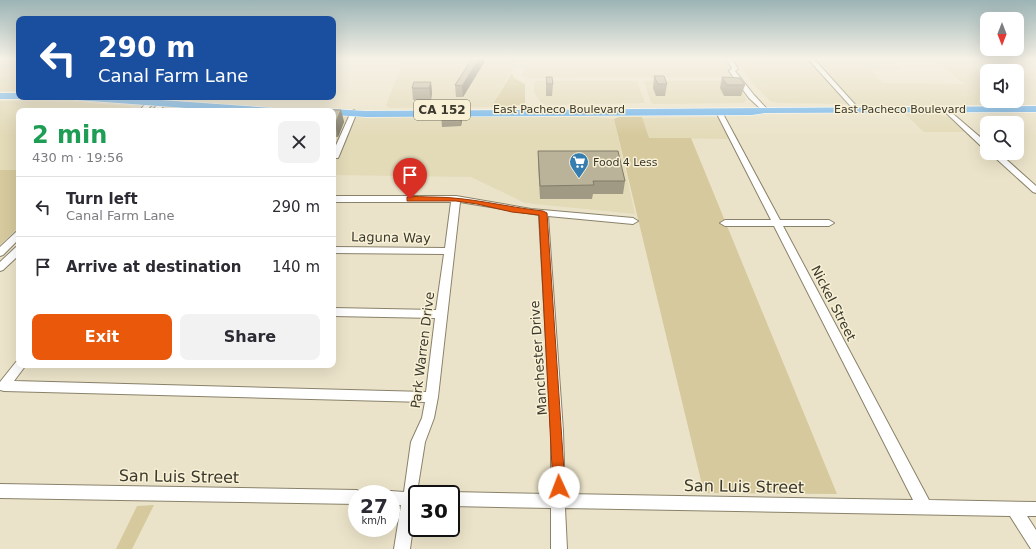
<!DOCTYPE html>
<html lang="en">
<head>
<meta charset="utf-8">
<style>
  :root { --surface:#fff; --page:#f2f2f3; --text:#2b2b33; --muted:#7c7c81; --line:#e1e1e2; --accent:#ea580c }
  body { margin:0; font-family:"DejaVu Sans",sans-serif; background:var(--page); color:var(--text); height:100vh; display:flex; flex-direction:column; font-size:15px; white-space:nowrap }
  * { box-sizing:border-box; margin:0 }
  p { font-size:13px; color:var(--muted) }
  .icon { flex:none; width:22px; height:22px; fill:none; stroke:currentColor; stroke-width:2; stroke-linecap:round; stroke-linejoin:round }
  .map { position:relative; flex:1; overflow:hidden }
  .side { position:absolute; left:16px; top:108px; width:320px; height:260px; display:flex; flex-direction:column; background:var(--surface); border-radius:8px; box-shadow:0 4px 16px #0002 }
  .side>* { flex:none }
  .guide { position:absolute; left:16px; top:16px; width:320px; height:84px; border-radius:8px; box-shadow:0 4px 16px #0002; background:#1a4fa0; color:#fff; overflow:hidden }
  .needle { width:26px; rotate:180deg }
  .controls { position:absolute; left:980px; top:12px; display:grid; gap:8px }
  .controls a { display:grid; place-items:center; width:44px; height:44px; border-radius:8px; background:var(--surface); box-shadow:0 4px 16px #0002; font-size:20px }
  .speed { position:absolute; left:348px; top:485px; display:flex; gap:8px; font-size:20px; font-weight:700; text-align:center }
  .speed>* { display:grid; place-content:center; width:52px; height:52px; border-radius:50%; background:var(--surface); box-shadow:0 4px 16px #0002; line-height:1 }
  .speed small { font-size:10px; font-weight:400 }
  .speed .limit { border:2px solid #111; border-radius:6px; background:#fff; color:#111 }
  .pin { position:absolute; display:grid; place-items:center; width:34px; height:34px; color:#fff; margin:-41px -17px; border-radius:50% 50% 50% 0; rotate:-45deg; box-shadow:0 0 4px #0007 }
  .pin .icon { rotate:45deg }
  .me { position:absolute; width:44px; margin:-22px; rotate:358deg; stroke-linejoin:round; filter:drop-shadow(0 0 3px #0008) }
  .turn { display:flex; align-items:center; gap:14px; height:84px; padding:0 16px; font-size:18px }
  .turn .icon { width:52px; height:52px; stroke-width:2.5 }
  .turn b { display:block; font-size:28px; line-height:34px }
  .round { display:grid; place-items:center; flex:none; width:42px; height:42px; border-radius:8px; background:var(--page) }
  .headline { display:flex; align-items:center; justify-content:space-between; height:68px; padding:0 16px }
  h1 { font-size:24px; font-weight:600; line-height:30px; color:#1e9e55 }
  .action { display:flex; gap:8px; margin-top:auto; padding:8px 16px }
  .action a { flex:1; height:46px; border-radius:8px; background:var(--accent); color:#fff; font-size:16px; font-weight:600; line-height:46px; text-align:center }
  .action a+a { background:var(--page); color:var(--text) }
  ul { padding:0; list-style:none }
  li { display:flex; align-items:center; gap:12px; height:60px; padding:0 16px; border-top:1px solid var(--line) }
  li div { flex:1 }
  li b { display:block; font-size:15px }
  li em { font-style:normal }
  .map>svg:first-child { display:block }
  .built { fill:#e3dab8 }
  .green { fill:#d6c99d }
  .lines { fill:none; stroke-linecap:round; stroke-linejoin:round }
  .minor-casing { stroke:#89826a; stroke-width:2 }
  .highway-casing { stroke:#fff; stroke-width:1 }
  .minor { fill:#fff; fill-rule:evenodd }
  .highway { fill:#71b6ed; fill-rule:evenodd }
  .wall { fill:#a09984 }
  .shaded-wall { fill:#827d6b }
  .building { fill:#bab299; stroke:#827d6b }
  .route { fill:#ea580c; stroke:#983908 }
  .labels { text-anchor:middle; stroke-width:3; stroke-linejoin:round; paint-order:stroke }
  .far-street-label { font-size:11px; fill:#3b382e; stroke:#f8f1d6 }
  .far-poi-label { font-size:11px; fill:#3b382e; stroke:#f8f1d6; text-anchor:start }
  .shield { fill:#f8f1d6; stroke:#747060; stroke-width:1 }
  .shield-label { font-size:12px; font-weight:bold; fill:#3b382e }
  .street-label { font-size:13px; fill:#3b382e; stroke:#f8f1d6 }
  .near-street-label { font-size:16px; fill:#3b382e; stroke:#f8f1d6 }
</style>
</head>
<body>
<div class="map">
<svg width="1036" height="549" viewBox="0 0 1036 549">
  <rect width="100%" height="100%" fill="#ebe3c9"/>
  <g class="built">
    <rect x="0" y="59" width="19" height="32"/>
    <path d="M404,59H518L491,107L389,108L386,105Z"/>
    <path d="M529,59H724L732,77L529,78L521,75Z"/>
    <path d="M815,59H889L901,70H871L883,83L964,84L933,59H965L987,76V101H1017V98L1025,105L877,106L858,104L779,103L770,101L753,84L736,60L817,61Z"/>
    <path d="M537,81H637L645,103L546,105L540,102L534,92V83Z"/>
    <path d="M645,81H730L736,83L747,100L743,103L654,104L651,103L644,82Z"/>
    <path d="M0,101L73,102L128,106L136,109V111H19V170H0Z"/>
    <path d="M905,114H937L948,117L965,132H924Z"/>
    <path d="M333,115L598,117L614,119L635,214L525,203L471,177L333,175Z"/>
    <path d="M715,117L718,118L729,139L648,138L642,118Z"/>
  </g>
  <g class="green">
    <path d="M512,73L514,78L525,84V103L522,105L491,107Z"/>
    <path d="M619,117H642L649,138H691L837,494L704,493L614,119Z"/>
    <path d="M0,170H19V227L0,245Z"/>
    <path d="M154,505L132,549H116L137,506Z"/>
  </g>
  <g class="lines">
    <g class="minor-casing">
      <g id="minor">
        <path d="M726,59H732L738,69L735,71L754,95L767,109V111H763L749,98L729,71L732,68Z"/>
        <path d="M808,59H814L859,109V111H855Z"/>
        <path d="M152,97H159L146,111H139Z"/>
        <path d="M164,97H171L159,111H152Z"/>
        <path d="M945,107L987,143V149H984L943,110L942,109Z"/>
        <path d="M354,110L357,112L339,156L338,158H333V152L351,112Z"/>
        <path d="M719,110L722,112L780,220H829L834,223L829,226H783L929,500L1036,502V516H1027L1036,530V549H1031L1010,516L565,508L567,549H551V508L451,506V494H446L451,492L551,494V431L539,215L460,202L438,397L434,418L425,442L417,492L422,494H417V506H416L410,549H394L401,505H391V494H386L391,491L404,492L411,442L422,418L425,402L4,391L0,390V382L16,362L19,361V365H26L14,381L426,392L435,318L333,316V308L436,310L444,254L333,253V247L445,248L451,202H333V196H456L531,209L633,218L638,221L633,224L548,216L563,431L565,494L913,500L774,226H725L720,223L725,220H771L716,112Z"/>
        <path d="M990,153H999L1036,186V193L1033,192Z"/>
        <path d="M19,231V239L3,255L0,256V247L16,232Z"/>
        <path d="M19,246V255L3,270L0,271V262L16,247Z"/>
        <path d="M0,484L357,490L363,494H357V504L0,498Z"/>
      </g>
    </g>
    <g class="highway-casing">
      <g id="highway">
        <path d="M0,93H19V97H23L19,99H0Z"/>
        <path d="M71,97H119L272,108L277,111H228L76,100Z"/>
        <path d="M1036,106V112L765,113L752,115L366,117L333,115V111H328L333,109L366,111Z"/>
      </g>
    </g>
    <use href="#minor" class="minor"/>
    <use href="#highway" class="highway"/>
  </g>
  <g class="wall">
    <path d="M485,61L463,97H456L455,85Z"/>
    <path d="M654,76L667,84L665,96H656L653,88Z"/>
    <path d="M546,77L553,84L552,96H546Z"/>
    <path d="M722,77L745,85L741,96H724L720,88Z"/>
    <path d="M431,82L432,93L431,100H413L412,88Z"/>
    <path d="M461,108L462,120L461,126L442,127L441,114Z"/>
    <path d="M341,110L344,122L338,137H333V111Z"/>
    <path d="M538,151L625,181L623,194H593L592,199H540L538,163Z"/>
  </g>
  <g class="shaded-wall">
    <path d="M479,59H485V61L463,97L462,86Z"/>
    <path d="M431,82L432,93L431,100L429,88Z"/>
    <path d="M461,108L462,120L461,126L460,114Z"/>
    <path d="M341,110L344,122L338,137L335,124Z"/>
  </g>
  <g class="building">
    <path d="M472,59H479L462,86L455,85Z"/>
    <path d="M654,76H664L667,84H658Z"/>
    <path d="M546,77H552L553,84H547Z"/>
    <path d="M722,77L740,78L745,85H727Z"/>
    <path d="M414,82H431L429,88H412Z"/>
    <path d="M442,108H461L460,114H441Z"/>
    <path d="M320,110H341L335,124H333V111H320Z"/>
    <path d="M538,151H618L625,181H593L594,185L540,186Z"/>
  </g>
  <linearGradient id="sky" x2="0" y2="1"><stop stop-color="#9cb4b5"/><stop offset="0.43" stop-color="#f6f2e7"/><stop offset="1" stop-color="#f6f2e7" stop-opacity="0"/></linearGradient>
  <rect width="1036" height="136" fill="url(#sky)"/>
  <path class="route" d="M407,197C415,196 424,197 432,197C470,197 506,207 543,211L547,213L565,487L563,491L559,493L554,491L553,487L539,215L512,212L477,204L456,201H407Z"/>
  <defs>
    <g id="supermarket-pin" transform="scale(1)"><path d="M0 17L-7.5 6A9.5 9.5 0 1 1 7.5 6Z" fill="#357db1" stroke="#f8f1d6"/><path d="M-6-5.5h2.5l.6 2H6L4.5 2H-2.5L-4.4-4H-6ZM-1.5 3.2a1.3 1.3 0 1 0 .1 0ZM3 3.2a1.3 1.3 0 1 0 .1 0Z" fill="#fff"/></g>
  </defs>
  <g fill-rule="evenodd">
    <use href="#supermarket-pin" x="579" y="162"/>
  </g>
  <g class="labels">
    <g class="far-street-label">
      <text x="559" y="113">East Pacheco Boulevard</text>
      <text x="900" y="113">East Pacheco Boulevard</text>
    </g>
    <g class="far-poi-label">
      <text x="593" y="166">Food 4 Less</text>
    </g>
    <rect class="shield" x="414" y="100" width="56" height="20" rx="3"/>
    <g class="shield-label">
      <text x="442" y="114">CA 152</text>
    </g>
    <g class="street-label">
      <text transform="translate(391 237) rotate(1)" y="5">Laguna Way</text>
      <text transform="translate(834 303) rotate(63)" y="5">Nickel Street</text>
      <text transform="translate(422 350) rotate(-83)" y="5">Park Warren Drive</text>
      <text transform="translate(538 358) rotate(-94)" y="5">Manchester Drive</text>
    </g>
    <g class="near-street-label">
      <text transform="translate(179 476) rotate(1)" y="6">San Luis Street</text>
      <text transform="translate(744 486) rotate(1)" y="6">San Luis Street</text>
    </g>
  </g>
</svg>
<div class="controls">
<a><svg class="needle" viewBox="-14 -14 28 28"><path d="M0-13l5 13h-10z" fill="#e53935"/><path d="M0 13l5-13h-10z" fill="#7c7c81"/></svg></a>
<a><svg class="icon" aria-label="sound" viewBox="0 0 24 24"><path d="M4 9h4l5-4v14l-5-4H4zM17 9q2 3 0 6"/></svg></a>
<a><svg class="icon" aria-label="search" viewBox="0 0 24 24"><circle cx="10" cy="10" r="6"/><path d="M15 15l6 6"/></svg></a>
</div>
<div class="speed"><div>27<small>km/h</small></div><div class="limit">30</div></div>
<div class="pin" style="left:410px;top:199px;background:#d93025"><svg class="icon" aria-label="arrive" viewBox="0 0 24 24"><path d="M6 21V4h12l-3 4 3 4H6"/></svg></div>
<svg class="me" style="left:559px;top:487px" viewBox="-20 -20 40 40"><circle r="19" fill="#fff"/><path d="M0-13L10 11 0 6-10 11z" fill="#ea580c"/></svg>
<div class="guide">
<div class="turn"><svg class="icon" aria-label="left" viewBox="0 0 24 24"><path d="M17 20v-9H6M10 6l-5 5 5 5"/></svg><div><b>290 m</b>Canal Farm Lane</div></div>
</div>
<section class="side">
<div class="headline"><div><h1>2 min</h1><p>430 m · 19:56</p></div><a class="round"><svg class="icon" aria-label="close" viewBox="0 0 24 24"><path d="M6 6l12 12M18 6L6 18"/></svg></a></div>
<ul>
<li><svg class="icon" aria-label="left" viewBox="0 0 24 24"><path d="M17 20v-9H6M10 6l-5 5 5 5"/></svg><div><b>Turn left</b><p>Canal Farm Lane</p></div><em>290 m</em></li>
<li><svg class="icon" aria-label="arrive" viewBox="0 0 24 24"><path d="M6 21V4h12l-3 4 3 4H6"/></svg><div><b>Arrive at destination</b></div><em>140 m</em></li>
</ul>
<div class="action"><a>Exit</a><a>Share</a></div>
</section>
</div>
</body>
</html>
